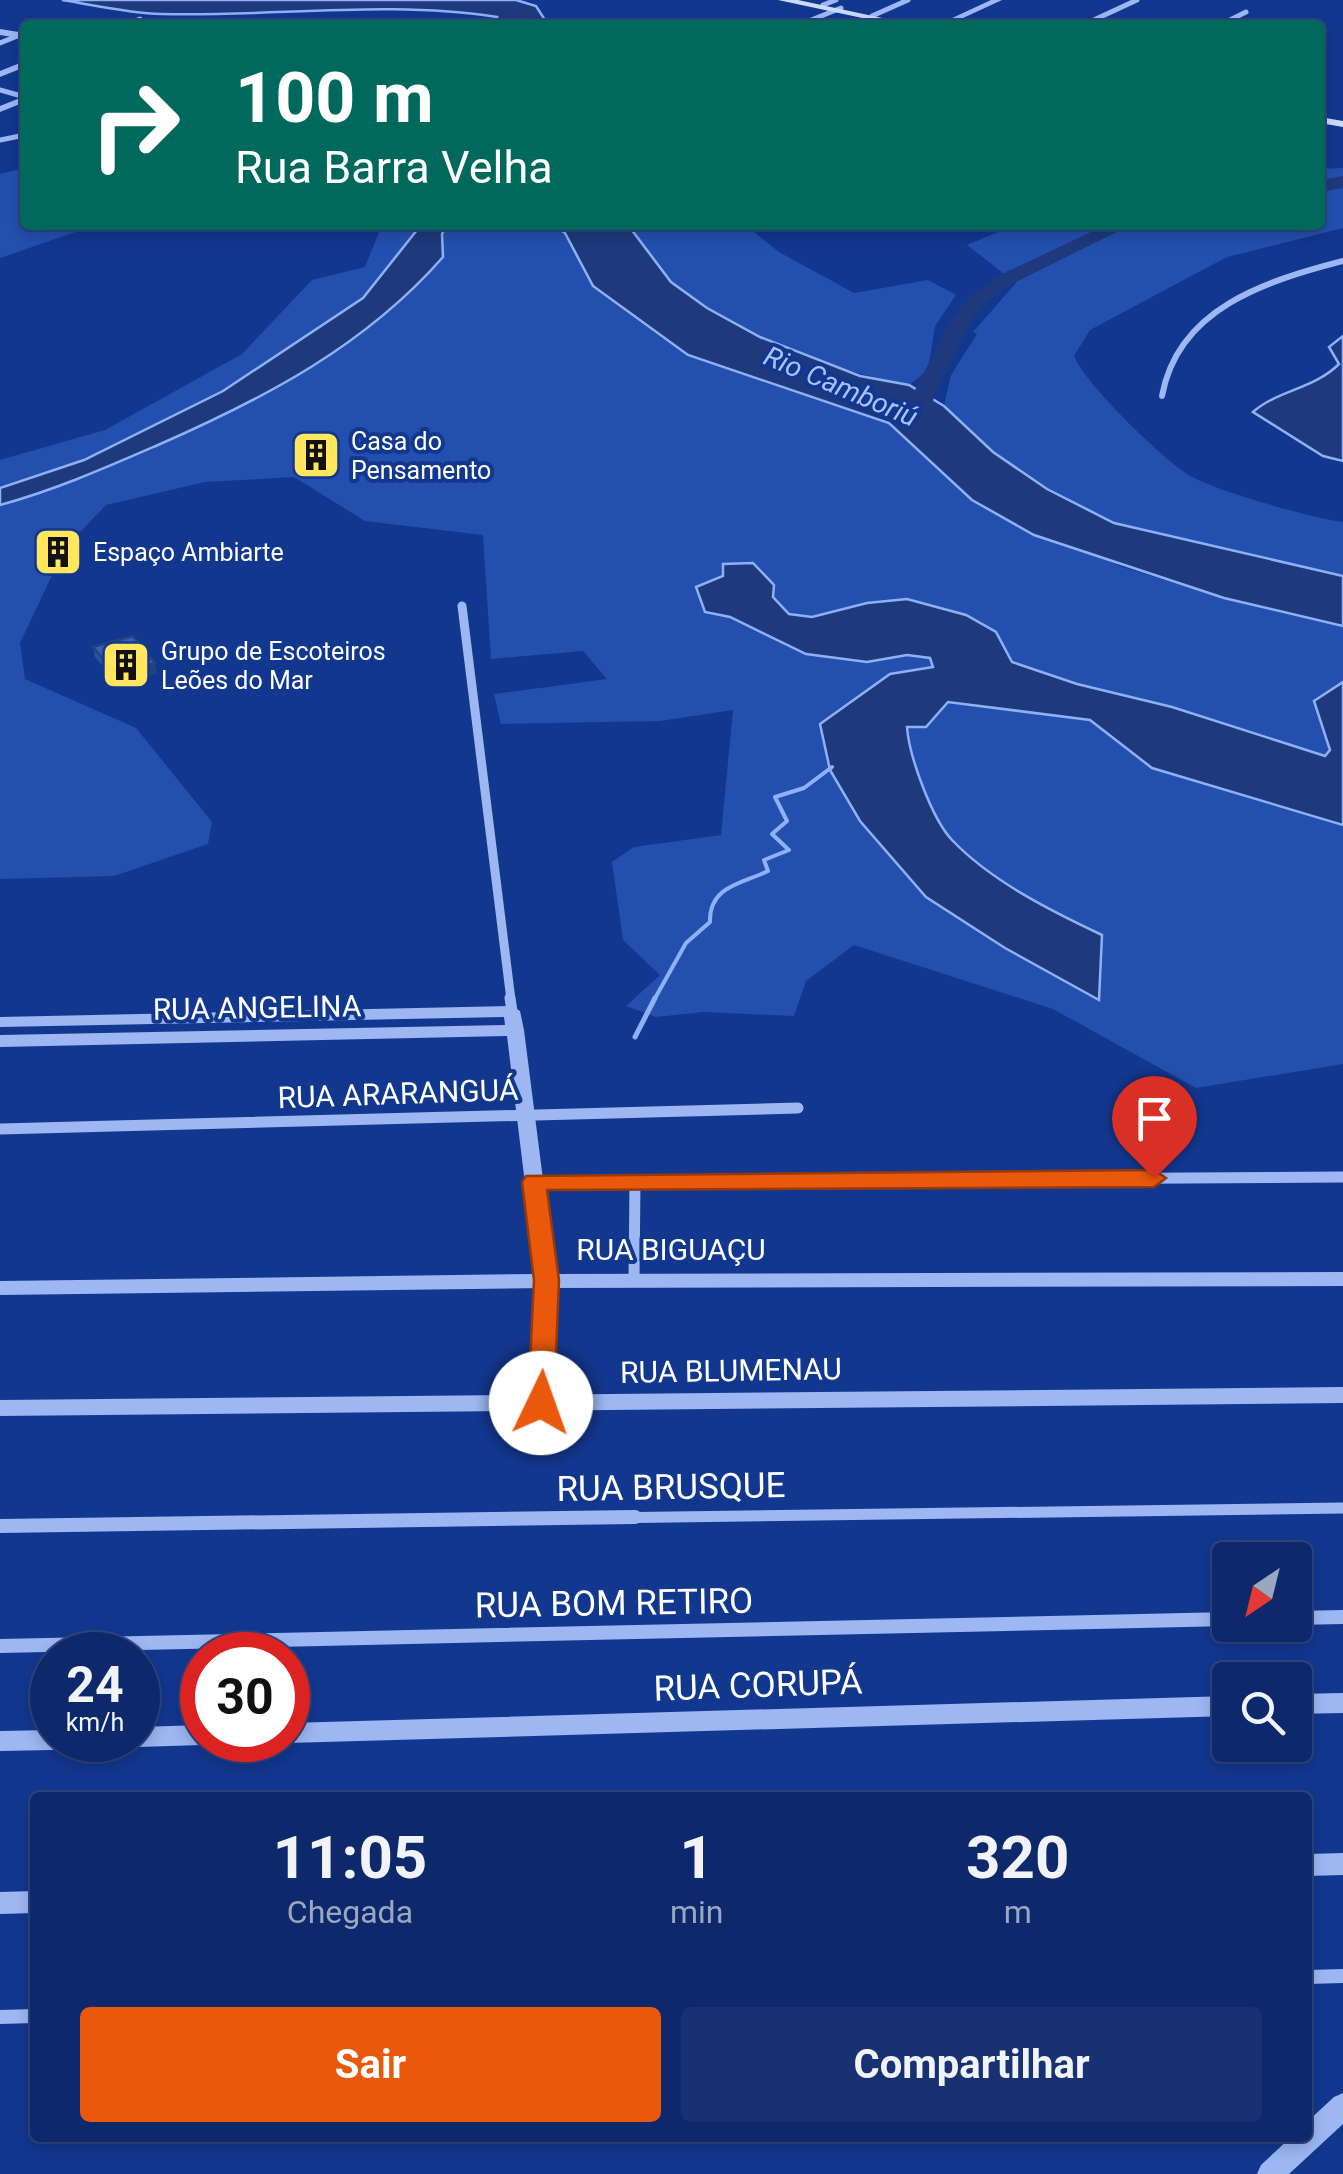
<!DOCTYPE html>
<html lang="pt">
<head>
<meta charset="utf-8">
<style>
  :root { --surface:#0e296b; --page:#173171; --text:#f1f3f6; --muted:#9ba6c1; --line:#2e457e; --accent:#ea580c }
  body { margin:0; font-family:Roboto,sans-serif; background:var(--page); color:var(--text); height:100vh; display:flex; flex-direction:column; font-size:38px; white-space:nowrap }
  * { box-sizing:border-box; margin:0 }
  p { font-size:32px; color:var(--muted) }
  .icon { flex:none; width:55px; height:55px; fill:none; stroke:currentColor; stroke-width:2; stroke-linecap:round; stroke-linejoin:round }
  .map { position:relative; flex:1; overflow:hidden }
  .panel { position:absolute; left:30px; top:1792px; width:1282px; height:350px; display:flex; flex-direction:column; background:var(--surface); border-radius:10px; box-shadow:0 5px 15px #0003,0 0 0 2px var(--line) }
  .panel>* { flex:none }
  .banner { position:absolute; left:20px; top:20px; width:1305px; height:210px; border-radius:10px; box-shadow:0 5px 15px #0003,0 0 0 2px var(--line); background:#00695c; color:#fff; overflow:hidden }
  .needle { width:65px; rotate:215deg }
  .tools { position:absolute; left:1212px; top:1542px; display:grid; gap:20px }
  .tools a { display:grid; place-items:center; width:100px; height:100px; border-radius:10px; background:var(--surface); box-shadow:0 5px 15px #0003,0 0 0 2px var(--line); font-size:50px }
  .speed { position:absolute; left:30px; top:1632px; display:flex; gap:20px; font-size:50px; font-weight:700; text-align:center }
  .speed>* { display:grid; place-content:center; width:130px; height:130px; border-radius:50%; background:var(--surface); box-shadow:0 5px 15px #0003,0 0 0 2px var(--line); line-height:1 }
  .speed small { font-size:25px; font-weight:400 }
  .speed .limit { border:15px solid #d22; background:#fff; color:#111 }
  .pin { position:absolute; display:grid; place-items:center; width:85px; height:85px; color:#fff; margin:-102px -42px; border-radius:50% 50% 50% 0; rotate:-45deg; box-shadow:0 0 10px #0007 }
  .pin .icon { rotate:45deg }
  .me { position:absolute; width:110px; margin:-55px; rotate:3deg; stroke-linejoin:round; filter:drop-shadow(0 0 8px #0008) }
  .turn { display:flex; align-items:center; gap:35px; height:210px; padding:0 50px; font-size:45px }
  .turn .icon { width:130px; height:130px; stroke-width:2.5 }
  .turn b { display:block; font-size:70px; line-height:85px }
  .eta { display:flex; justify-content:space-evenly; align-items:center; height:170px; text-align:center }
  .eta b { font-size:60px; font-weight:700; line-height:70px }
  .action { display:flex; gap:20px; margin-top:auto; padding:20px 50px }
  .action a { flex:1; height:115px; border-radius:10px; background:var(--accent); color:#fff; font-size:40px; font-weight:700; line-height:115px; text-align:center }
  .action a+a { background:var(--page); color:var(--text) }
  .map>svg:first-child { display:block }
  .green { fill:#2350af }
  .water { fill:#1e3a7c; stroke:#8eb0f5; stroke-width:2.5 }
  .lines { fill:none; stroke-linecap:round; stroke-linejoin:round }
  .stream-far1 { stroke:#8eb0f5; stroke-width:4 }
  .stream { stroke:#8eb0f5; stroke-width:5 }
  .river { fill:#1e3a7c; fill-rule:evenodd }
  .minor-far4 { stroke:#9cb7f2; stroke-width:5 }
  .minor-far3 { stroke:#9cb7f2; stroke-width:6 }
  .minor-far2 { stroke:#9cb7f2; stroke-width:9 }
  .minor-far1 { stroke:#9cb7f2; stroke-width:11 }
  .minor { stroke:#9cb7f2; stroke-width:14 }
  .tertiary { fill:#9cb7f2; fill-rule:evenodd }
  .secondary { fill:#cbdafc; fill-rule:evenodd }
  .wall { fill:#2e519d }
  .shaded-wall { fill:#254280 }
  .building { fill:#355eb7; stroke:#254280; stroke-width:2.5 }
  .route { fill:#ea580c; stroke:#983908; stroke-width:2.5 }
  .labels { text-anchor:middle; stroke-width:8; stroke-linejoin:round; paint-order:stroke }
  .far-poi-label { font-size:25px; fill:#fff; stroke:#12378f; text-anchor:start }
  .far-water-label { font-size:28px; font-style:italic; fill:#a8c2f9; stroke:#12378f }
  .street-label { font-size:30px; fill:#fff; stroke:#12378f }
  .near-street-label { font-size:35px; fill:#fff; stroke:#12378f }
</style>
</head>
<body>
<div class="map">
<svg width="1343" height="2174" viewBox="0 0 1343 2174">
  <rect width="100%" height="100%" fill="#12378f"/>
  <g class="green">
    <path d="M25,168V225H96L0,258V174Z"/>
    <path d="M1343,168V228L1227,257L1090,330L1074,356C1086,385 1159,455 1187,474C1209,489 1314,519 1343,522V576L1114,523L1047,490L993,452L944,406L951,375L977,334L973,332L1016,283L967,245L1015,225H1320V169Z"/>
    <path d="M382,225H421L363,298L223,391L84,460L0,488V460L105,430L242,354L312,280L365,267Z"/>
    <path d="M447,225H554L565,233L593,286L688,355L889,423L972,500L1122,567L1224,598L1343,626V682L1314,702L1330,750L1325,757L1172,707L1077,684L1011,662L996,632L907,599L867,603L813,617L789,614L773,596L723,576L706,612L730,617L806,654L867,662L907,655L930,658L933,667L890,674L926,897L1005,948L1098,1000L1101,935C1051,911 991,881 952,840C931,817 911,757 907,727H926L947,702L1090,720L1152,768L1343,825V1064L1196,1088L1053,1009L854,945L806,981L794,1016L703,1012L656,1017L626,1006L660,975L623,940L612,862L634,847L721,835L733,710L660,721L501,724L494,694L607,679L583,651L491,659L483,535L365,521L294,477L205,482L106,505L81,531L72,533L20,643L25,679L136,728L212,822L208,844L114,876L0,879V505C55,490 105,468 158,445C265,398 365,346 443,257L442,234Z"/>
    <path d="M628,225H745L779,252L854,293L928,280L956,295L935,326L928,370L909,385C841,372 719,332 670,281C654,264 643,242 628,225Z"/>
  </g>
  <g class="water">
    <path d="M62,0H516L536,6L545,20L542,25H493L497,17C388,0 272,17 161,14C128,13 94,5 62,0Z"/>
    <path d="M421,225H447L442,234L443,257C365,346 265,398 158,445C105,468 55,490 0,505V488L84,460L223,391L363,298Z"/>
    <path d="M554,225H628L671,282L707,308L760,337L860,376L909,385L944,406L993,452L1047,489L1114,523L1343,576V626L1224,598L1034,535L972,500L889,423L688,355L593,286L565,233Z"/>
    <path d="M1343,336V461L1323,456L1253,412C1278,390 1314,389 1339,364L1329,347Z"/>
    <path d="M753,563L774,585L773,597L789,614L812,617L867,603L907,599L966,615L996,632L1012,662L1077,684L1172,707L1325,756L1330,750L1314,701L1343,682V825L1152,768L1090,720L948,702L926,727H907C909,756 932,819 952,840C991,881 1051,911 1102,935L1099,1000L1005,948L926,897L860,821L830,770L820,724L890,674L933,667L930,658L907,655L867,662L806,654L730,617L705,612L696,587L723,576V564Z"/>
  </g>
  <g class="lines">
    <path class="stream-far1" d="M654,1000L686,943L710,922C709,886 741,884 768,871L764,860L789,850L772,834L787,821L775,797L804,788L832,767"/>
    <path class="stream" d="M635,1037L655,998"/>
    <g class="river">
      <path d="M1343,176V188L1320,192V180Z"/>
      <path d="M1106,225H1131L1016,282L984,304L970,323L934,396L931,414L920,421L912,419L909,414L912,396L950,321L970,296L1002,274Z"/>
    </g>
    <g class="minor-far4">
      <path d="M823,5L836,0"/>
      <path d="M872,16L908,0"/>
      <path d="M125,25L140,19"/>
      <path d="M799,25L841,8"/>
      <path d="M998,25L1002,23"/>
      <path d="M1083,25L1137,0"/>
      <path d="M1220,25L1246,12"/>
      <path d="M1294,25L1299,22"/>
      <path d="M0,43L20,35"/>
      <path d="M0,90L25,97"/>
      <path d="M0,140L25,135"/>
    </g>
    <path class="minor-far3" d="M1162,396C1178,308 1266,281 1343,261"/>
    <path class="minor-far2" d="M462,606L511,1000"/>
    <g class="minor-far1">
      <path d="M510,998L512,1011"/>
      <path d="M0,1129L798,1108"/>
      <path d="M534,1182L1343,1177"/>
      <path d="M634,1280L635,1181"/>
      <path d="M541,1403L546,1281"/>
      <path d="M449,1520L1343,1508"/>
    </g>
    <g class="minor">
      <path d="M0,1526L635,1517"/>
      <path d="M1295,1618L1343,1617"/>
      <path d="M0,1646L1230,1619"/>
      <path d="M1308,1977L1343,1976"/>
      <path d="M0,2017L35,2016"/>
    </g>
    <g class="tertiary">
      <path d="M991,0H1002L948,25H937Z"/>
      <path d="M0,29L25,33V39L0,35Z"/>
      <path d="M25,61V67L0,77V71Z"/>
      <path d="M25,96V102L0,112V106Z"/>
      <path d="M512,1006L520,1011L524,1030L555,1274L1343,1272V1286L546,1288L0,1295V1281L536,1274L507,1036L0,1047V1035L505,1025L504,1017L0,1027V1017Z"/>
      <path d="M1343,1387V1403L0,1416V1400Z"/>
      <path d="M1343,1693V1713L1295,1714V1694Z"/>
      <path d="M1230,1696V1716L288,1743L280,1740H288V1723Z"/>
      <path d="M202,1725V1740H211L202,1745L138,1747L130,1744L128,1740H138V1727Z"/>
      <path d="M52,1730V1740H63L60,1747L52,1750L0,1751V1731Z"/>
      <path d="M1343,1853V1875L1308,1876V1854Z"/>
      <path d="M35,1891V1913L0,1914V1892Z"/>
      <path d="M1343,2093V2124L1289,2174H1257L1261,2165L1290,2138H1308V2121L1334,2097Z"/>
    </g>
    <g class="secondary">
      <path d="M778,0H798L915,25H895Z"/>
      <path d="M1320,117L1343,121V127L1320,123Z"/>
    </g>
  </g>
  <path class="wall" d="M93,647L157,673L119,685L95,657Z"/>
  <g class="shaded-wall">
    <path d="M324,439L325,448L323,460L305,464L304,454Z"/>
    <path d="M155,663L157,673L119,685L117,675Z"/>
  </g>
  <g class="building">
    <path d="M307,439H324L322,451L304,454Z"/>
    <path d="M133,636L155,663L117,675L93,647Z"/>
  </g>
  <path class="route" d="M1154,1170L1166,1178L1154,1187L547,1190L559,1280L554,1403L550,1410H531L528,1403L534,1280L522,1182L526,1176Z"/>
  <defs>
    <g id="building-square" transform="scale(2.5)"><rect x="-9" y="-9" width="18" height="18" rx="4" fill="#ffe65d" stroke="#12378f"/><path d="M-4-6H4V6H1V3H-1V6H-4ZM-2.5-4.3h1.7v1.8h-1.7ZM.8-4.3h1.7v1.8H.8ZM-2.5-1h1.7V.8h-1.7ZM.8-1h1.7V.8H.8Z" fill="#111"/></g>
  </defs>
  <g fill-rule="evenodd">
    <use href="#building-square" x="316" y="455"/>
    <use href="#building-square" x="58" y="552"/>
    <use href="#building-square" x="126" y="665"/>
  </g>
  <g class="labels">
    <g class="far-poi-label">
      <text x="351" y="450">Casa do<tspan x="351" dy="29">Pensamento</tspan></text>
      <text x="93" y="561">Espaço Ambiarte</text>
      <text x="161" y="660">Grupo de Escoteiros<tspan x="161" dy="29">Leões do Mar</tspan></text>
    </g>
    <g class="far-water-label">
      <text transform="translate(841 386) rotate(23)" y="10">Rio Camboriú</text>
    </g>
    <g class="street-label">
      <text transform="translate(257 1008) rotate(-1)" y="10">RUA ANGELINA</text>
      <text transform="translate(398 1094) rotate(-2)" y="10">RUA ARARANGUÁ</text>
      <text x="671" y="1260">RUA BIGUAÇU</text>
      <text transform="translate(731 1371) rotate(-1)" y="10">RUA BLUMENAU</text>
    </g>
    <g class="near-street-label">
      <text transform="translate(671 1487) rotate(-1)" y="12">RUA BRUSQUE</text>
      <text transform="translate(614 1603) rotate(-1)" y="12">RUA BOM RETIRO</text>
      <text transform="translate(758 1685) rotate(-2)" y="12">RUA CORUPÁ</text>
    </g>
  </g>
</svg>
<div class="tools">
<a><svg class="needle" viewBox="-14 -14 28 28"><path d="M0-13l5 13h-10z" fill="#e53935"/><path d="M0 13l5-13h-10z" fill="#9ba6c1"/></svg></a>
<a><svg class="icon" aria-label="search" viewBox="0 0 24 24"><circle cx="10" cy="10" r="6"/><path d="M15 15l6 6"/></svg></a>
</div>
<div class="speed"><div>24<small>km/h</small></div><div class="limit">30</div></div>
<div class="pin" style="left:1154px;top:1178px;background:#d93025"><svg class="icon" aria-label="arrive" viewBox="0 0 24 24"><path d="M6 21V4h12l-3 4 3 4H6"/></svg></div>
<svg class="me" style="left:541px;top:1403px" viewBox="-20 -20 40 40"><circle r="19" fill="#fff"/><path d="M0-13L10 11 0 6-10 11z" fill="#ea580c"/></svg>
<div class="banner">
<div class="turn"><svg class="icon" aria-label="right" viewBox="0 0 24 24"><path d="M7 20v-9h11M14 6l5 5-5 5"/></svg><div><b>100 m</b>Rua Barra Velha</div></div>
</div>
<section class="panel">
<div class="eta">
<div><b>11:05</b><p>Chegada</p></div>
<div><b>1</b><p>min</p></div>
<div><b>320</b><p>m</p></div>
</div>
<div class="action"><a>Sair</a><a>Compartilhar</a></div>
</section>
</div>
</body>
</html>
